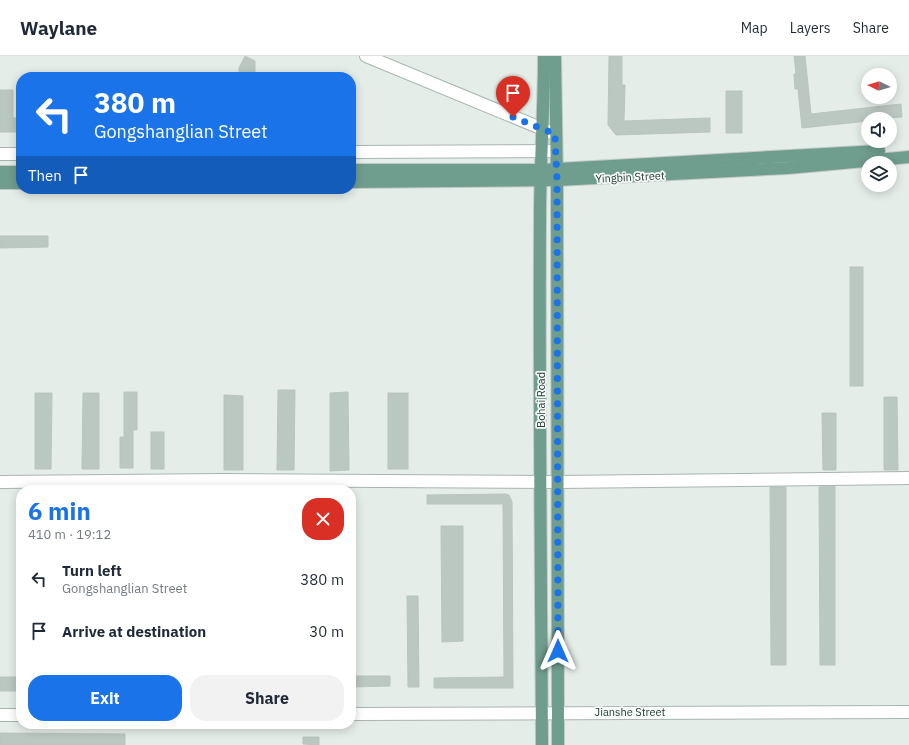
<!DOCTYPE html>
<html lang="en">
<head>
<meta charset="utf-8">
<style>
  :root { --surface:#fff; --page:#f2f2f3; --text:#1f2937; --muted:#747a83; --line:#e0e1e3; --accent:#1a73e8 }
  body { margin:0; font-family:"IBM Plex Sans",sans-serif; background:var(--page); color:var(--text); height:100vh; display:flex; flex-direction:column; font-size:15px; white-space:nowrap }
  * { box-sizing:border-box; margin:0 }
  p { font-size:13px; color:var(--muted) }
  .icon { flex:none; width:22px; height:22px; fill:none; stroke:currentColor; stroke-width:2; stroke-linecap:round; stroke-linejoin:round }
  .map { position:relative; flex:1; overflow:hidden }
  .panel { position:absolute; left:16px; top:429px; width:340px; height:244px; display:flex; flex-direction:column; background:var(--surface); border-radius:16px; box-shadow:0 2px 10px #0003 }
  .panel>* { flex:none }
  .hud { position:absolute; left:16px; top:16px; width:340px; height:122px; border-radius:16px; box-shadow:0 2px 10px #0003; background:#1a73e8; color:#fff; overflow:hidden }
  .needle { width:26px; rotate:275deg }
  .tools { position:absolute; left:861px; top:12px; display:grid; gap:8px }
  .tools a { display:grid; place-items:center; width:36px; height:36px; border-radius:50%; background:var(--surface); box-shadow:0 2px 10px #0003; font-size:20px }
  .pin { position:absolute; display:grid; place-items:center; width:34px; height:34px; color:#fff; margin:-41px -17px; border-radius:50% 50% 50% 0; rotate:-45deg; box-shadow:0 0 4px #0007 }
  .pin .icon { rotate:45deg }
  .me { position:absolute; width:44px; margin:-22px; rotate:0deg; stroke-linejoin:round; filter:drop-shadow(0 0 3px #0008) }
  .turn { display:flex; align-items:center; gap:14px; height:84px; padding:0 12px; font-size:18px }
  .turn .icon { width:52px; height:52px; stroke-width:2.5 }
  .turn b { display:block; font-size:28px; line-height:34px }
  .then { display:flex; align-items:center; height:38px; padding:0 12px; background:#0003; gap:8px; font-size:15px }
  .round { display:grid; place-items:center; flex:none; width:42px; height:42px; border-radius:16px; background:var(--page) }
  .summary { display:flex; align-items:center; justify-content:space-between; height:68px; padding:0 12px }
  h1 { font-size:24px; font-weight:700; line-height:30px; color:var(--accent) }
  .button { display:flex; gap:8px; margin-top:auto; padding:8px 12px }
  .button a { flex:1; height:46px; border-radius:16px; background:var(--accent); color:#fff; font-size:16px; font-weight:700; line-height:46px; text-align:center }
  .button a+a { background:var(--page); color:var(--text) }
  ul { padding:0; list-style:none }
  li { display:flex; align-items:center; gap:12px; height:52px; padding:0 12px }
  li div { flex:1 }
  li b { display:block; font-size:15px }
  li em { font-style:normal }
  header { display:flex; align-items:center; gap:24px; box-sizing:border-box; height:56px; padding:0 20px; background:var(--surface); border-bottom:1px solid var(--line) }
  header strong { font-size:19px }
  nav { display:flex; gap:22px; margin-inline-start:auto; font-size:14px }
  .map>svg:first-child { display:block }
  .building { fill:#bbc7c1; stroke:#b8c6bf }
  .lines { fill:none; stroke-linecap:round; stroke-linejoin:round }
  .minor-casing { stroke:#a8b5af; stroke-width:14 }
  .major-casing { stroke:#c2c9c6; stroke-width:14 }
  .minor { stroke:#fff; stroke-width:12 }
  .major { stroke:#6f9d8e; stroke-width:12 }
  .route { stroke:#1a73e8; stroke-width:7; stroke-dasharray:0 12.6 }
  .labels { text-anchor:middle; stroke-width:3.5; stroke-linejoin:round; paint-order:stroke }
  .street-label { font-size:11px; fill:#263d35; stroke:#f5f9f7 }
</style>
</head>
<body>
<header>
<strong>Waylane</strong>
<nav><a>Map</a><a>Layers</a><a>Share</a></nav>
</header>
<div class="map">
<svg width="909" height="689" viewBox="0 0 909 689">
  <rect width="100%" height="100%" fill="#e5ede9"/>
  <g class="building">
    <path d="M245,0L255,5V21H239V12Z"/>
    <path d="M609,0H622V29H625L624,65L710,62V76L616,79L608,69Z"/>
    <path d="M794,0H805L811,58L901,48L902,61L868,63V65L802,72L798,33H795L794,18H796Z"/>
    <path d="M0,34H13V62H16V76H0Z"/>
    <rect x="726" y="35" width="16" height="42"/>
    <path d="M0,180H48V191L0,192Z"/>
    <rect x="850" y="211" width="13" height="119"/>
    <path d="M278,334H295L294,414H277Z"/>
    <path d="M124,336H137V374H133V412H120V381H124Z"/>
    <path d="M348,336L349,414L330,415V337Z"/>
    <path d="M35,337H52L51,413H35Z"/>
    <path d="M83,337H99V413H82Z"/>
    <rect x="388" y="337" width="20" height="76"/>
    <path d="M224,339L243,340V414H224Z"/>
    <path d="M884,341H897L898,414H884Z"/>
    <path d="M822,357H836V414H823Z"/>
    <rect x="151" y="376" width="13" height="37"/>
    <path d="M835,430V609H820L819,431Z"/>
    <path d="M770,431H786V609H771Z"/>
    <path d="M505,438L509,439L512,446L513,632H434V622L504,621L503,448H427V439Z"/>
    <path d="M441,470H463V585L442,586Z"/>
    <path d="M407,540H418L419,631H408Z"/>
    <path d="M351,620H390V630L351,631Z"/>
    <rect x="0" y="621" width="17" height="14"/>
    <path d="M0,677L125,678V689H0Z"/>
    <path d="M303,681H319V689L303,688Z"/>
  </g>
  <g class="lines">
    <g class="minor-casing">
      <g id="minor">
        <path d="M366,0L555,78"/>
        <path d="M351,96L555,95"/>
        <path d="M0,98H21"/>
        <path d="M0,426L224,424L558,426L909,422"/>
        <path d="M351,658L909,656"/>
        <path d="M0,659H21"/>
      </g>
    </g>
    <g class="major-casing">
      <g id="major">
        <path d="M555,0L557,124L558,689"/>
        <path d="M351,114H540L879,95"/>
        <path d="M0,116H21"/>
        <path d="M351,126L557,124L788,112L909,101"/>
        <path d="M0,127H21"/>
        <path d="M542,689C541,514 539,338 540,163C540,108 544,54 544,0"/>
      </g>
    </g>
    <use href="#minor" class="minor"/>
    <use href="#major" class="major"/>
  </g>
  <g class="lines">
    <path class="route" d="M513,61L555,78L557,124L558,595"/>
  </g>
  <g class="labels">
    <g class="street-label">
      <text transform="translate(630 121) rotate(-3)" y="4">Yingbin Street</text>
      <text transform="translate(541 344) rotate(-90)" y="4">Bohai Road</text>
      <text x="630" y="660">Jianshe Street</text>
    </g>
  </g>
</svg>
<div class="tools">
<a><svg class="needle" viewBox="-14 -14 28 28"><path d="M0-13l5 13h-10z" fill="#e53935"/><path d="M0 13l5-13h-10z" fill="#747a83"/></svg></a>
<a><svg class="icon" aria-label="sound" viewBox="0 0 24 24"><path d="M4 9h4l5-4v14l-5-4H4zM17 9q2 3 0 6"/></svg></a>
<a><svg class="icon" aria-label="layers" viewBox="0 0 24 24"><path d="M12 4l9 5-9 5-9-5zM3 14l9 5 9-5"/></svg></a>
</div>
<div class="pin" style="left:513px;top:61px;background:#d93025"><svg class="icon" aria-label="arrive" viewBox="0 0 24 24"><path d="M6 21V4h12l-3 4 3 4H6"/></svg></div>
<svg class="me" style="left:558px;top:595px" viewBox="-20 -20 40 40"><path d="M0-17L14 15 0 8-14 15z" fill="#1a73e8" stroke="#fff" stroke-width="4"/></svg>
<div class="hud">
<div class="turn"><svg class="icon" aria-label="left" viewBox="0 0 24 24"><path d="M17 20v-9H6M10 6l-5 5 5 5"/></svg><div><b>380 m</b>Gongshanglian Street</div></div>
<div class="then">Then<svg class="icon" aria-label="arrive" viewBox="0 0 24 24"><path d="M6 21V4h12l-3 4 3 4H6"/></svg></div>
</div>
<section class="panel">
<div class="summary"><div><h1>6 min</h1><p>410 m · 19:12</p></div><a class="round" style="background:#d93025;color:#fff"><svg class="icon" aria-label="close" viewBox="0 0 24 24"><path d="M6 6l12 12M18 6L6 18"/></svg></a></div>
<ul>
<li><svg class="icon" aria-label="left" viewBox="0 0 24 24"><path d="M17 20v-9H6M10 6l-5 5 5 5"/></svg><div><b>Turn left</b><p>Gongshanglian Street</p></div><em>380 m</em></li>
<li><svg class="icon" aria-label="arrive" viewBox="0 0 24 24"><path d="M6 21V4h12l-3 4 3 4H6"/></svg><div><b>Arrive at destination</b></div><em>30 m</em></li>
</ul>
<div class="button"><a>Exit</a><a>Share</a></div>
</section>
</div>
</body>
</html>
